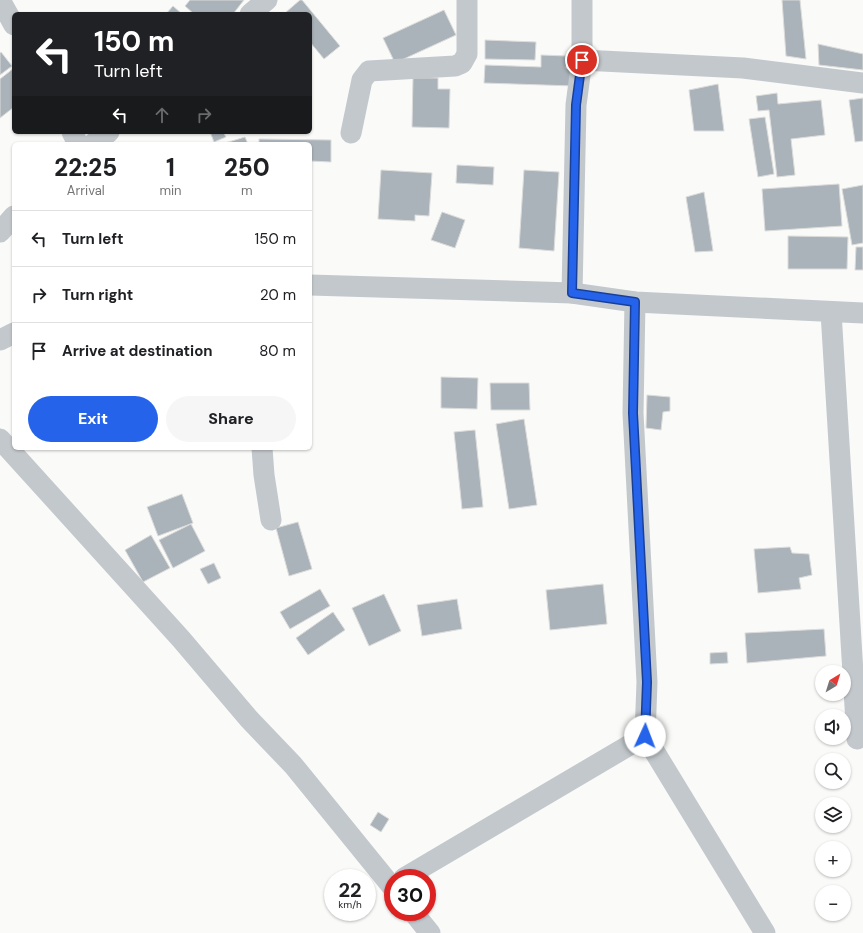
<!DOCTYPE html>
<html lang="en">
<head>
<meta charset="utf-8">
<style>
  :root { --surface:#fff; --page:#f6f6f6; --text:#202124; --muted:#757577; --line:#e0e0e0; --accent:#2563eb }
  body { margin:0; font-family:"DM Sans",sans-serif; background:var(--page); color:var(--text); height:100vh; display:flex; flex-direction:column; font-size:15px; white-space:nowrap }
  * { box-sizing:border-box; margin:0 }
  p { font-size:13px; color:var(--muted) }
  .icon { flex:none; width:22px; height:22px; fill:none; stroke:currentColor; stroke-width:2; stroke-linecap:round; stroke-linejoin:round }
  .map { position:relative; flex:1; overflow:hidden }
  .details { position:absolute; left:12px; top:142px; width:300px; height:308px; display:flex; flex-direction:column; background:var(--surface); border-radius:6px; box-shadow:0 1px 3px #0004 }
  .details>* { flex:none }
  .top-card { position:absolute; left:12px; top:12px; width:300px; height:122px; border-radius:6px; box-shadow:0 1px 3px #0004; background:#202124; color:#fff; overflow:hidden }
  .needle { width:26px; rotate:38deg }
  .tools { position:absolute; left:815px; top:665px; display:grid; gap:8px }
  .tools a { display:grid; place-items:center; width:36px; height:36px; border-radius:50%; background:var(--surface); box-shadow:0 1px 3px #0004; font-size:20px }
  .speed { position:absolute; left:324px; top:869px; display:flex; gap:8px; font-size:20px; font-weight:700; text-align:center }
  .speed>* { display:grid; place-content:center; width:52px; height:52px; border-radius:50%; background:var(--surface); box-shadow:0 1px 3px #0004; line-height:1 }
  .speed small { font-size:10px; font-weight:400 }
  .speed .limit { border:6px solid #d22; background:#fff; color:#111 }
  .pin { position:absolute; display:grid; place-items:center; width:34px; height:34px; color:#fff; margin:-17px; border:2px solid #fff; border-radius:50%; box-shadow:0 1px 4px #0007 }
  .me { position:absolute; width:44px; margin:-22px; rotate:2deg; stroke-linejoin:round; filter:drop-shadow(0 0 3px #0008) }
  .turn { display:flex; align-items:center; gap:14px; height:84px; padding:0 16px; font-size:18px }
  .turn .icon { width:52px; height:52px; stroke-width:2.5 }
  .turn b { display:block; font-size:28px; line-height:34px }
  .lanes { display:flex; align-items:center; height:38px; padding:0 16px; background:#0003; justify-content:center; gap:20px; direction:ltr }
  .lanes .off { opacity:.35 }
  .eta { display:flex; justify-content:space-evenly; align-items:center; height:68px; text-align:center }
  .eta b { font-size:24px; font-weight:800; line-height:28px }
  .button { display:flex; gap:8px; margin-top:auto; padding:8px 16px }
  .button a { flex:1; height:46px; border-radius:24px; background:var(--accent); color:#fff; font-size:16px; font-weight:800; line-height:46px; text-align:center }
  .button a+a { background:var(--page); color:var(--text) }
  ul { padding:0; list-style:none }
  li { display:flex; align-items:center; gap:12px; height:56px; padding:0 16px; border-top:1px solid var(--line) }
  li div { flex:1 }
  li b { display:block; font-size:15px }
  li em { font-style:normal }
  .map>svg:first-child { display:block }
  .building { fill:#aab3b9; stroke:#dcdcda }
  .lines { fill:none; stroke-linecap:round; stroke-linejoin:round }
  .minor { stroke:#c3c8cc; stroke-width:21 }
  .route-casing { stroke:#184099; stroke-width:10 }
  .route { stroke:#2563eb; stroke-width:7 }
</style>
</head>
<body>
<div class="map">
<svg width="863" height="933" viewBox="0 0 863 933">
  <rect width="100%" height="100%" fill="#fafaf8"/>
  <g class="building">
    <path d="M190,0H244L233,14H194L185,6Z"/>
    <path d="M300,0H302L340,46L324,59L310,42V14H287L285,13Z"/>
    <path d="M782,0H800L806,59L786,56Z"/>
    <path d="M173,6L182,14H166Z"/>
    <path d="M444,10L456,35L395,63L383,38Z"/>
    <path d="M485,40L536,42L535,60L485,59Z"/>
    <path d="M818,44L863,54V70L819,65Z"/>
    <path d="M1,52L12,66L0,75V53Z"/>
    <path d="M541,55L567,56L566,68L575,69L574,86L484,83L485,65L541,67Z"/>
    <path d="M14,68V107L0,118V79Z"/>
    <path d="M413,78H438V89H450L449,128L412,127Z"/>
    <path d="M718,84L724,131H694L689,90Z"/>
    <path d="M777,93L778,104L821,100L825,135L791,139L795,175L777,177L769,110L758,111L756,96Z"/>
    <path d="M863,98V141L855,142L849,100Z"/>
    <path d="M765,117L774,174L758,177L749,119Z"/>
    <path d="M210,132H223L226,137L214,142Z"/>
    <path d="M245,137L248,144H222Z"/>
    <path d="M259,139L331,140V162L310,161V144H259Z"/>
    <path d="M457,165L494,167L493,185L456,183Z"/>
    <path d="M381,170L432,173L429,216L415,215V221L378,219Z"/>
    <path d="M524,170L559,172L554,251L519,248Z"/>
    <path d="M839,184L842,226L765,231L762,189Z"/>
    <path d="M863,185V243L852,245L842,189Z"/>
    <path d="M704,192L713,251L695,252L686,197Z"/>
    <path d="M442,212L465,220L455,248L431,240Z"/>
    <path d="M788,236L848,237L847,269H788Z"/>
    <path d="M856,247H863V270H855Z"/>
    <path d="M441,377L478,378L477,409L441,408Z"/>
    <path d="M490,383H529L530,410H491Z"/>
    <path d="M647,395L670,397V411L663,412L661,430L646,428Z"/>
    <path d="M524,419L537,505L509,509L496,424Z"/>
    <path d="M475,430L483,507L462,509L454,432Z"/>
    <path d="M182,494L193,523L158,536L147,507Z"/>
    <path d="M298,522L312,569L289,576L276,528Z"/>
    <path d="M191,524L205,551L173,568L159,540Z"/>
    <path d="M151,535L170,568L143,582L125,550Z"/>
    <path d="M790,547L792,553L809,554L812,575L799,578L801,589L758,593L754,549Z"/>
    <path d="M214,563L221,578L208,584L200,569Z"/>
    <path d="M603,584L607,624L550,630L546,590Z"/>
    <path d="M320,589L330,606L290,629L280,612Z"/>
    <path d="M384,594L401,631L369,646L352,608Z"/>
    <path d="M457,599L462,629L422,636L417,605Z"/>
    <path d="M333,612L345,630L308,655L296,638Z"/>
    <path d="M824,629L826,656L747,663L745,633Z"/>
    <path d="M727,652L728,663L710,664V653Z"/>
    <path d="M378,812L389,819L381,832L370,825Z"/>
  </g>
  <g class="lines">
    <g class="minor">
      <path d="M0,0L14,25"/>
      <path d="M250,14L267,0"/>
      <path d="M582,60L743,68L863,83"/>
      <path d="M72,132L78,144"/>
      <path d="M351,133L362,80L369,71L455,66L462,63L467,54V0"/>
      <path d="M93,144L109,132"/>
      <path d="M0,232L14,216"/>
      <path d="M310,285L572,293L635,302L863,313"/>
      <path d="M572,293L576,105L582,60V0"/>
      <path d="M831,312L857,739"/>
      <path d="M0,340L14,333"/>
      <path d="M0,439L181,639L249,719L293,765L393,888"/>
      <path d="M262,448L264,475L271,520"/>
      <path d="M645,736L765,933"/>
      <path d="M404,878L645,736L647,682L633,413L635,302"/>
      <path d="M413,912L430,933"/>
    </g>
  </g>
  <g class="lines">
    <g class="route-casing">
      <path id="route" d="M582,60L576,105L572,293L635,302L633,413L647,682L645,736"/>
    </g>
    <use href="#route" class="route"/>
  </g>
</svg>
<div class="tools">
<a><svg class="needle" viewBox="-14 -14 28 28"><path d="M0-13l5 13h-10z" fill="#e53935"/><path d="M0 13l5-13h-10z" fill="#757577"/></svg></a>
<a><svg class="icon" aria-label="sound" viewBox="0 0 24 24"><path d="M4 9h4l5-4v14l-5-4H4zM17 9q2 3 0 6"/></svg></a>
<a><svg class="icon" aria-label="search" viewBox="0 0 24 24"><circle cx="10" cy="10" r="6"/><path d="M15 15l6 6"/></svg></a>
<a><svg class="icon" aria-label="layers" viewBox="0 0 24 24"><path d="M12 4l9 5-9 5-9-5zM3 14l9 5 9-5"/></svg></a>
<a>+</a>
<a>−</a>
</div>
<div class="speed"><div>22<small>km/h</small></div><div class="limit">30</div></div>
<div class="pin" style="left:582px;top:60px;background:#d93025"><svg class="icon" aria-label="arrive" viewBox="0 0 24 24"><path d="M6 21V4h12l-3 4 3 4H6"/></svg></div>
<svg class="me" style="left:645px;top:736px" viewBox="-20 -20 40 40"><circle r="19" fill="#fff"/><path d="M0-13L10 11 0 6-10 11z" fill="#2563eb"/></svg>
<div class="top-card">
<div class="turn"><svg class="icon" aria-label="left" viewBox="0 0 24 24"><path d="M17 20v-9H6M10 6l-5 5 5 5"/></svg><div><b>150 m</b>Turn left</div></div>
<div class="lanes"><svg class="icon" aria-label="left" viewBox="0 0 24 24"><path d="M17 20v-9H6M10 6l-5 5 5 5"/></svg><svg class="icon off" aria-label="ahead" viewBox="0 0 24 24"><path d="M12 20V5M6 11l6-6 6 6"/></svg><svg class="icon off" aria-label="right" viewBox="0 0 24 24"><path d="M7 20v-9h11M14 6l5 5-5 5"/></svg></div>
</div>
<section class="details">
<div class="eta">
<div><b>22:25</b><p>Arrival</p></div>
<div><b>1</b><p>min</p></div>
<div><b>250</b><p>m</p></div>
</div>
<ul>
<li><svg class="icon" aria-label="left" viewBox="0 0 24 24"><path d="M17 20v-9H6M10 6l-5 5 5 5"/></svg><div><b>Turn left</b></div><em>150 m</em></li>
<li><svg class="icon" aria-label="right" viewBox="0 0 24 24"><path d="M7 20v-9h11M14 6l5 5-5 5"/></svg><div><b>Turn right</b></div><em>20 m</em></li>
<li><svg class="icon" aria-label="arrive" viewBox="0 0 24 24"><path d="M6 21V4h12l-3 4 3 4H6"/></svg><div><b>Arrive at destination</b></div><em>80 m</em></li>
</ul>
<div class="button"><a>Exit</a><a>Share</a></div>
</section>
</div>
</body>
</html>
